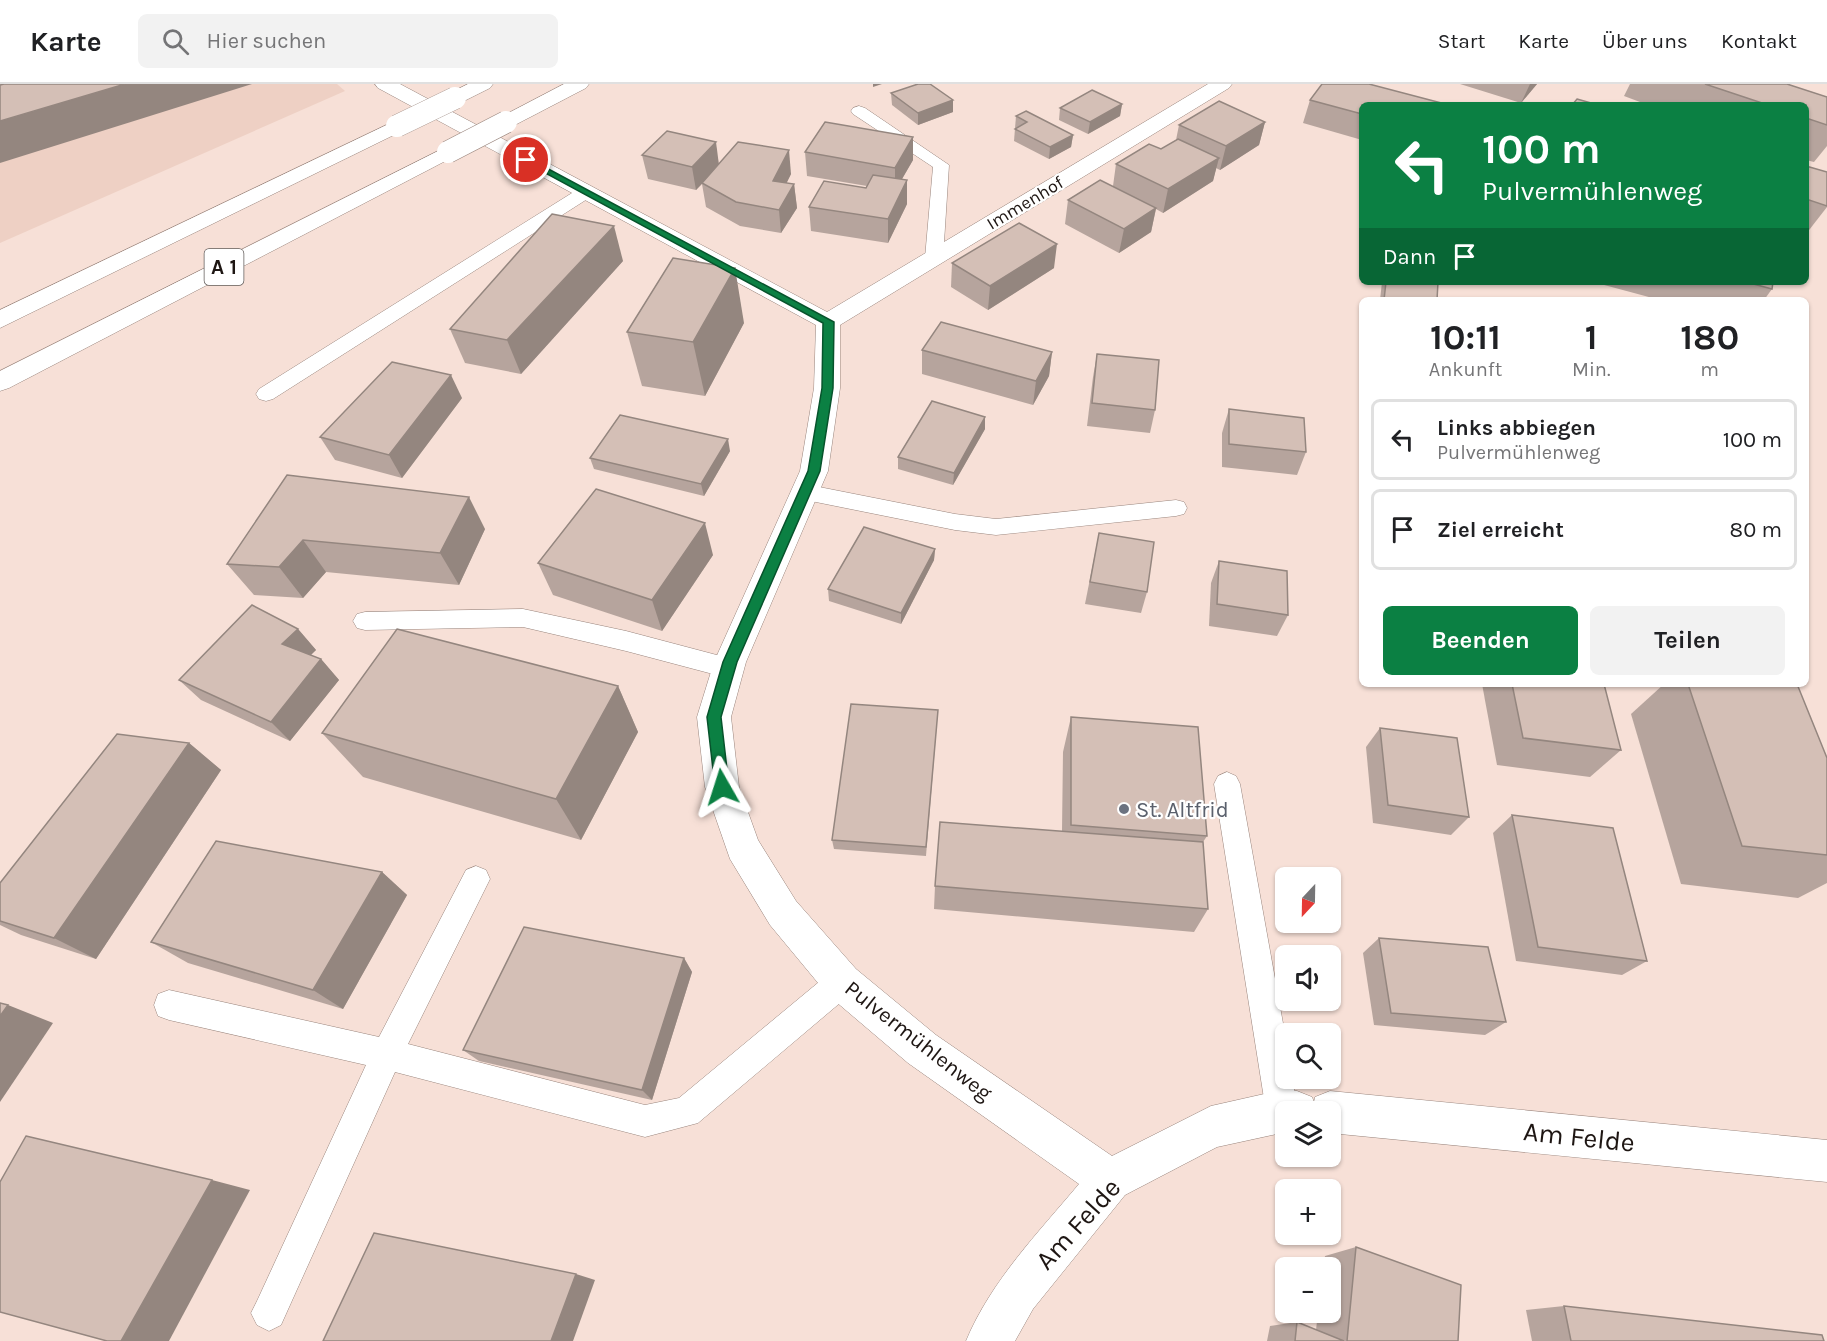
<!DOCTYPE html>
<html lang="de">
<head>
<meta charset="utf-8">
<style>
  :root { --surface:#fff; --page:#f2f2f2; --text:#202124; --muted:#757577; --line:#e0e0e0; --accent:#0b8043 }
  body { margin:0; font-family:Karla,sans-serif; background:var(--page); color:var(--text); height:100vh; display:flex; flex-direction:column; font-size:22px; white-space:nowrap }
  * { box-sizing:border-box; margin:0 }
  p { font-size:20px; color:var(--muted) }
  .icon { flex:none; width:33px; height:33px; fill:none; stroke:currentColor; stroke-width:2; stroke-linecap:round; stroke-linejoin:round }
  .map { position:relative; flex:1; overflow:hidden }
  .details { position:absolute; left:1359px; top:213px; width:450px; height:390px; display:flex; flex-direction:column; background:var(--surface); border-radius:9px; box-shadow:0 2px 4px #0004 }
  .details>* { flex:none }
  .top-card { position:absolute; left:1359px; top:18px; width:450px; height:183px; border-radius:9px; box-shadow:0 2px 4px #0004; background:#0b8043; color:#fff; overflow:hidden }
  .needle { width:39px; rotate:202deg }
  .buttons { position:absolute; left:1275px; top:783px; display:grid; gap:12px }
  .buttons a { display:grid; place-items:center; width:66px; height:66px; border-radius:9px; background:var(--surface); box-shadow:0 2px 4px #0004; font-size:30px }
  .pin { position:absolute; display:grid; place-items:center; width:51px; height:51px; color:#fff; margin:-26px; border:3px solid #fff; border-radius:50%; box-shadow:0 2px 6px #0007 }
  .me { position:absolute; width:66px; margin:-33px; rotate:354deg; stroke-linejoin:round; filter:drop-shadow(0 0 4px #0008) }
  .turn { display:flex; align-items:center; gap:21px; height:126px; padding:0 24px; font-size:27px }
  .turn .icon { width:78px; height:78px; stroke-width:2.5 }
  .turn b { display:block; font-size:42px; line-height:51px }
  .then { display:flex; align-items:center; height:57px; padding:0 24px; background:#0003; gap:12px; font-size:22px }
  .eta { display:flex; justify-content:space-evenly; align-items:center; height:102px; text-align:center }
  .eta b { font-size:36px; font-weight:700; line-height:42px }
  .action { display:flex; gap:12px; margin-top:auto; padding:12px 24px }
  .action a { flex:1; height:69px; border-radius:9px; background:var(--accent); color:#fff; font-size:24px; font-weight:700; line-height:69px; text-align:center }
  .action a+a { background:var(--page); color:var(--text) }
  ul { padding:0; list-style:none }
  li { display:flex; align-items:center; gap:18px; height:81px; margin:0 12px 9px; padding:0 12px; border:3px solid var(--line); border-radius:9px }
  li div { flex:1 }
  li b { display:block; font-size:22px }
  li em { font-style:normal }
  header { display:flex; align-items:center; gap:36px; box-sizing:border-box; height:84px; padding:0 30px; background:var(--surface); border-bottom:2px solid var(--line) }
  header strong { font-size:28px }
  nav { display:flex; gap:33px; margin-inline-start:auto; font-size:21px }
  .search { width:420px; height:54px; background:var(--page); display:flex; align-items:center; gap:15px; box-sizing:border-box; padding:0 21px; border-radius:9px; color:var(--muted); font-size:22px }
  .map>svg:first-child { display:block }
  .built { fill:#eed0c4 }
  .lines { fill:none; stroke-linecap:round; stroke-linejoin:round }
  .lane-casing { stroke:#99857d; stroke-width:1 }
  .street-casing { stroke:#99857d; stroke-width:1 }
  .highway-casing { stroke:#99857d; stroke-width:1 }
  .lane { fill:#fff; fill-rule:evenodd }
  .street { fill:#fff; fill-rule:evenodd }
  .highway { fill:#fff; fill-rule:evenodd }
  .highway-bridge-casing { stroke:#99857d; stroke-width:23; stroke-linecap:butt }
  .highway-bridge { stroke:#fff; stroke-width:22 }
  .wall { fill:#b6a49d }
  .shaded-wall { fill:#94867f }
  .building { fill:#d4bfb6; stroke:#94867f; stroke-width:1.5 }
  .route { fill:#0b8043; stroke:#07532c; stroke-width:1.5 }
  .worship-dot { fill:#6b7280; stroke:#fff; stroke-width:2 }
  .labels { text-anchor:middle; stroke-width:4.5; stroke-linejoin:round; paint-order:stroke }
  .far-street-label { font-size:18px; fill:#1e1613; stroke:#fff }
  .shield { fill:#fff; stroke:#625c5a; stroke-width:1.5 }
  .shield-label { font-size:21px; font-weight:bold; fill:#1e1613 }
  .worship-label { font-size:22px; fill:#5b616d; stroke:#fff; text-anchor:start }
  .street-label { font-size:22px; fill:#1e1613; stroke:#fff }
  .near-street-label { font-size:27px; fill:#1e1613; stroke:#fff }
</style>
</head>
<body>
<header>
<strong>Karte</strong>
<div class="search"><svg class="icon" aria-label="search" viewBox="0 0 24 24"><circle cx="10" cy="10" r="6"/><path d="M15 15l6 6"/></svg>Hier suchen</div>
<nav><a>Start</a><a>Karte</a><a>Über uns</a><a>Kontakt</a></nav>
</header>
<div class="map">
<svg width="1827" height="1257" viewBox="0 0 1827 1257">
  <rect width="100%" height="100%" fill="#f7e0d7"/>
  <path class="built" d="M0,0H337L345,7L0,159Z"/>
  <g class="lines">
    <g class="lane-casing">
      <g id="lane">
        <path d="M859,22L865,24L949,81L943,174L940,178H928L925,174L933,83L853,30L851,27L853,24Z"/>
        <path d="M586,103L592,104L595,108L592,112L273,315L266,317L259,315L256,310L259,305L580,104Z"/>
        <path d="M804,400L955,430L996,435L1176,416L1184,418L1187,424L1184,430L1176,432L996,451L955,446L796,414L793,408L796,402Z"/>
        <path d="M523,525L626,547L728,574L737,577L740,584L737,591L728,594L626,567L523,543L365,546L357,544L353,537L357,530L365,528Z"/>
        <path d="M1227,688L1236,692L1240,700L1286,956V994H1292L1298,1027L1286,1028V1042L1282,1043L1271,1038L1266,1027L1214,700L1218,692Z"/>
        <path d="M476,782L486,786L490,795L408,960L645,1021L679,1014L831,888L842,883L853,888L857,898L853,908L698,1039L645,1053L395,988L281,1241L269,1247L257,1241L251,1229L257,1217L366,981L169,936L158,932L154,921L158,910L169,906L379,953L466,786Z"/>
      </g>
    </g>
    <g class="street-casing">
      <path id="street" d="M375,0H400L827,228L1208,0H1232L1229,4L840,241V304L828,387L746,578L731,633L739,703L758,756L796,817L856,885L936,951L1112,1072L1211,1022L1282,1006L1297,1007L1312,1013L1314,1018L1315,1013L1330,1007L1827,1056V1098L1330,1049V1028H1286V1048L1217,1063L1125,1111L1033,1225L1015,1257H966C991,1197 1038,1149 1079,1100L908,979L828,911L770,841L730,775L705,703L697,633L714,578L800,387L814,304L816,241L378,4Z"/>
    </g>
    <g class="highway-casing">
      <g id="highway">
        <path d="M468,0H493L490,4L462,18H448L445,14L448,10Z"/>
        <path d="M564,0H589L586,4L513,42L506,44L499,42L496,38L499,34Z"/>
        <path d="M397,36L404,38L407,42L404,46L0,244V226Z"/>
        <path d="M448,62L455,64L459,68L455,72L9,304L0,307V287Z"/>
      </g>
    </g>
    <use href="#lane" class="lane"/>
    <use href="#street" class="street"/>
    <use href="#highway" class="highway"/>
    <g class="highway-bridge-casing">
      <g id="highway-bridge">
        <path d="M397,42L455,14"/>
        <path d="M448,68L506,38"/>
      </g>
    </g>
    <use href="#highway-bridge" class="highway-bridge"/>
  </g>
  <g class="wall">
    <path d="M1460,0H1537L1521,19Z"/>
    <path d="M1630,0H1787L1827,13V62L1814,78L1806,76V21H1648L1624,12Z"/>
    <path d="M891,9L953,16V28L918,41L892,21Z"/>
    <path d="M1310,16L1362,21V56L1303,39Z"/>
    <path d="M1122,20L1120,32L1088,50L1059,36L1060,24Z"/>
    <path d="M1016,32L1073,51L1071,63L1049,75L1014,57Z"/>
    <path d="M1265,38L1259,61L1220,86L1216,84L1213,97L1163,129L1156,125L1151,148L1119,169L1065,140L1068,116L1113,102L1116,80L1161,65L1176,56L1179,41Z"/>
    <path d="M805,68L913,76L902,95L907,120L888,159L811,147L809,123L866,104L867,102L807,92Z"/>
    <path d="M642,71L719,79L791,90L786,99L794,100L797,124L781,149L740,142L706,123L702,100L696,106L648,95Z"/>
    <path d="M1806,82L1827,88V123L1806,150Z"/>
    <path d="M623,177L521,290L465,279L450,245Z"/>
    <path d="M952,179L1054,184L988,226L951,203Z"/>
    <path d="M1382,198H1438L1437,216H1380Z"/>
    <path d="M1593,198H1773L1772,205L1764,216H1660Z"/>
    <path d="M744,239L705,312L642,302L627,248Z"/>
    <path d="M922,266L1052,268L1049,292L1033,321L922,290Z"/>
    <path d="M1097,270L1155,326L1150,349L1087,342L1093,293Z"/>
    <path d="M462,314L402,394L335,376L320,353Z"/>
    <path d="M1229,325L1306,368L1297,391L1222,383V349Z"/>
    <path d="M985,333V345L953,401L898,385V373Z"/>
    <path d="M730,367L704,412L594,385L590,374Z"/>
    <path d="M287,391L485,445L459,501L326,488L303,514L254,511L227,480Z"/>
    <path d="M1099,449L1147,508L1141,529L1085,520Z"/>
    <path d="M935,465L934,476L901,540L829,517L828,505Z"/>
    <path d="M713,471L662,547L553,511L538,479Z"/>
    <path d="M1219,477L1288,531L1277,552L1209,542L1211,499Z"/>
    <path d="M1362,522V559L1359,527Z"/>
    <path d="M298,545L316,566L310,571L321,575L339,596L290,657L201,616L179,596Z"/>
    <path d="M1482,600H1604L1621,666L1590,693L1497,681Z"/>
    <path d="M1664,600H1797L1827,674V799L1798,814L1681,800L1631,630Z"/>
    <path d="M618,602L638,648L581,756L363,693L322,649Z"/>
    <path d="M938,626L926,772L834,765L832,756Z"/>
    <path d="M1071,633L1207,752L1203,758L1208,825L1194,848L934,825L935,802L1062,747L1063,668Z"/>
    <path d="M1380,644L1469,733L1451,751L1373,739L1366,663Z"/>
    <path d="M189,659L221,686L96,875L21,851L0,841V799Z"/>
    <path d="M1512,731L1647,877L1622,891L1516,877L1493,749Z"/>
    <path d="M382,788L407,811L343,925L188,879L151,858Z"/>
    <path d="M1379,854L1506,938L1485,951L1374,941L1363,869Z"/>
    <path d="M684,874L692,888L652,1016L479,977L463,966Z"/>
    <path d="M1356,1163L1458,1257H1267L1270,1242L1297,1238L1316,1246L1318,1228H1330V1184H1323L1325,1172Z"/>
    <path d="M1564,1222L1824,1257H1532L1526,1226Z"/>
  </g>
  <g class="shaded-wall">
    <path d="M125,0H252L0,79V37Z"/>
    <path d="M873,0H882L873,3Z"/>
    <path d="M1530,0H1537L1521,19Z"/>
    <path d="M953,16V28L918,41V29Z"/>
    <path d="M1122,20L1120,32L1088,50L1090,38Z"/>
    <path d="M1265,38L1259,61L1220,86L1226,62Z"/>
    <path d="M1073,51L1071,63L1049,75L1050,63Z"/>
    <path d="M913,53V76L895,107V84Z"/>
    <path d="M716,58L719,81L696,106L692,83Z"/>
    <path d="M789,66L791,90L776,121L773,97Z"/>
    <path d="M1219,74L1213,97L1163,129L1168,105Z"/>
    <path d="M907,96V120L888,159V135Z"/>
    <path d="M794,100L797,124L781,149L779,126Z"/>
    <path d="M1156,124L1151,148L1119,169L1124,145Z"/>
    <path d="M614,142L623,177L521,290L507,256Z"/>
    <path d="M1057,160L1054,184L988,226L990,202Z"/>
    <path d="M735,184L744,239L705,312L693,258Z"/>
    <path d="M1052,268L1049,292L1033,321L1036,297Z"/>
    <path d="M451,291L462,314L402,394L389,371Z"/>
    <path d="M985,333V345L953,401L954,389Z"/>
    <path d="M728,355L730,367L704,412L701,400Z"/>
    <path d="M469,413L485,445L459,501L440,469Z"/>
    <path d="M705,439L713,471L662,547L652,516Z"/>
    <path d="M303,456L326,488L303,514L279,483Z"/>
    <path d="M935,465L934,476L901,540V529Z"/>
    <path d="M298,545L316,566L301,581L282,560Z"/>
    <path d="M321,575L339,596L290,657L271,638Z"/>
    <path d="M618,602L638,648L581,756L556,715Z"/>
    <path d="M189,659L221,686L96,875L54,854Z"/>
    <path d="M382,788L407,811L343,925L313,906Z"/>
    <path d="M684,874L692,888L652,1016L642,1006Z"/>
    <path d="M8,921L53,939L0,1018V932Z"/>
    <path d="M212,1096L250,1106L169,1257H121Z"/>
    <path d="M576,1190L595,1196L573,1257H551Z"/>
  </g>
  <g class="building">
    <path d="M4,0H125L0,37V1Z"/>
    <path d="M918,0H930L953,16L918,29L891,9Z"/>
    <path d="M1322,0H1369L1449,21H1362V30L1310,16Z"/>
    <path d="M1705,0H1787L1827,13V41L1806,34V21H1768Z"/>
    <path d="M1092,6L1122,20L1090,38L1060,24Z"/>
    <path d="M1577,15L1598,21H1572Z"/>
    <path d="M1219,17L1265,38L1226,62L1179,41Z"/>
    <path d="M1026,27L1073,51L1050,63L1015,45L1027,38L1016,32Z"/>
    <path d="M825,38L913,53L895,84L805,68Z"/>
    <path d="M667,47L716,58L692,83L642,71Z"/>
    <path d="M1178,55L1219,74L1168,105L1116,80L1149,60L1161,65Z"/>
    <path d="M738,58L789,66L773,97L794,100L779,126L736,118L702,99Z"/>
    <path d="M1806,82L1827,88V122L1806,115Z"/>
    <path d="M873,91L907,96L888,135L809,123L824,97L866,104Z"/>
    <path d="M1100,96L1156,124L1124,145L1068,116Z"/>
    <path d="M552,130L614,142L507,256L450,245Z"/>
    <path d="M1019,139L1057,160L990,202L952,179Z"/>
    <path d="M673,174L735,184L693,258L627,248Z"/>
    <path d="M1386,198H1438L1437,216H1384Z"/>
    <path d="M1746,198H1773L1772,205Z"/>
    <path d="M1469,214L1481,216H1469Z"/>
    <path d="M941,238L1052,268L1036,297L922,266Z"/>
    <path d="M1097,270L1159,276L1155,326L1092,319Z"/>
    <path d="M392,278L451,291L389,371L320,353Z"/>
    <path d="M932,317L985,333L954,389L898,373Z"/>
    <path d="M1229,325L1304,334L1306,368L1229,360Z"/>
    <path d="M620,331L728,355L701,400L590,374Z"/>
    <path d="M287,391L469,413L440,469L303,456L279,483L227,480Z"/>
    <path d="M596,405L705,439L652,516L538,479Z"/>
    <path d="M864,443L935,465L901,529L828,505Z"/>
    <path d="M1099,449L1154,458L1147,508L1090,498Z"/>
    <path d="M1219,477L1287,487L1288,531L1217,520Z"/>
    <path d="M252,521L298,545L282,560L321,575L271,638L179,596Z"/>
    <path d="M397,545L618,602L556,715L322,649Z"/>
    <path d="M1512,600H1604L1621,666L1523,654Z"/>
    <path d="M1688,600H1797L1827,674V771L1742,762Z"/>
    <path d="M851,620L938,626L926,763L832,756Z"/>
    <path d="M1071,633L1198,643L1207,752L1071,741Z"/>
    <path d="M1380,644L1457,654L1469,733L1388,721Z"/>
    <path d="M117,650L189,659L54,854L0,837V799Z"/>
    <path d="M1512,731L1613,744L1647,877L1538,863Z"/>
    <path d="M940,738L1203,758L1208,825L935,802Z"/>
    <path d="M216,757L382,788L313,906L151,858Z"/>
    <path d="M524,843L684,874L642,1006L463,966Z"/>
    <path d="M1379,854L1488,863L1506,938L1391,929Z"/>
    <path d="M0,919L8,921L0,932Z"/>
    <path d="M26,1052L212,1096L121,1257H107L0,1228V1098Z"/>
    <path d="M374,1149L576,1190L551,1257H323Z"/>
    <path d="M1356,1163L1461,1201L1458,1257H1347Z"/>
    <path d="M1564,1222L1822,1251L1824,1257H1571Z"/>
    <path d="M1297,1238L1344,1257H1295Z"/>
  </g>
  <path class="route" d="M526,73L834,238L833,304L820,387L737,578L721,633L729,703L727,707L722,709L717,707L715,703L707,633L723,578L808,387L822,304L823,239L523,77L522,76Z"/>
  <circle class="worship-dot" cx="1124" cy="725" r="6"/>
  <g class="labels">
    <g class="far-street-label">
      <text transform="translate(1025 119) rotate(-31)" y="6">Immenhof</text>
    </g>
    <rect class="shield" x="204.5" y="165" width="39" height="36" rx="4.5"/>
    <g class="shield-label">
      <text x="224" y="190">A 1</text>
    </g>
    <g class="worship-label">
      <text x="1136" y="733">St. Altfrid</text>
    </g>
    <g class="street-label">
      <text transform="translate(919 956) rotate(38)" y="8">Pulvermühlenweg</text>
    </g>
    <g class="near-street-label">
      <text transform="translate(1579 1053) rotate(6)" y="9">Am Felde</text>
      <text transform="translate(1078 1140) rotate(-48)" y="9">Am Felde</text>
    </g>
  </g>
</svg>
<div class="buttons">
<a><svg class="needle" viewBox="-14 -14 28 28"><path d="M0-13l5 13h-10z" fill="#e53935"/><path d="M0 13l5-13h-10z" fill="#757577"/></svg></a>
<a><svg class="icon" aria-label="sound" viewBox="0 0 24 24"><path d="M4 9h4l5-4v14l-5-4H4zM17 9q2 3 0 6"/></svg></a>
<a><svg class="icon" aria-label="search" viewBox="0 0 24 24"><circle cx="10" cy="10" r="6"/><path d="M15 15l6 6"/></svg></a>
<a><svg class="icon" aria-label="layers" viewBox="0 0 24 24"><path d="M12 4l9 5-9 5-9-5zM3 14l9 5 9-5"/></svg></a>
<a>+</a>
<a>−</a>
</div>
<div class="pin" style="left:526px;top:76px;background:#d93025"><svg class="icon" aria-label="arrive" viewBox="0 0 24 24"><path d="M6 21V4h12l-3 4 3 4H6"/></svg></div>
<svg class="me" style="left:722px;top:703px" viewBox="-20 -20 40 40"><path d="M0-17L14 15 0 8-14 15z" fill="#0b8043" stroke="#fff" stroke-width="4"/></svg>
<div class="top-card">
<div class="turn"><svg class="icon" aria-label="left" viewBox="0 0 24 24"><path d="M17 20v-9H6M10 6l-5 5 5 5"/></svg><div><b>100 m</b>Pulvermühlenweg</div></div>
<div class="then">Dann<svg class="icon" aria-label="arrive" viewBox="0 0 24 24"><path d="M6 21V4h12l-3 4 3 4H6"/></svg></div>
</div>
<section class="details">
<div class="eta">
<div><b>10:11</b><p>Ankunft</p></div>
<div><b>1</b><p>Min.</p></div>
<div><b>180</b><p>m</p></div>
</div>
<ul>
<li><svg class="icon" aria-label="left" viewBox="0 0 24 24"><path d="M17 20v-9H6M10 6l-5 5 5 5"/></svg><div><b>Links abbiegen</b><p>Pulvermühlenweg</p></div><em>100 m</em></li>
<li><svg class="icon" aria-label="arrive" viewBox="0 0 24 24"><path d="M6 21V4h12l-3 4 3 4H6"/></svg><div><b>Ziel erreicht</b></div><em>80 m</em></li>
</ul>
<div class="action"><a>Beenden</a><a>Teilen</a></div>
</section>
</div>
</body>
</html>
